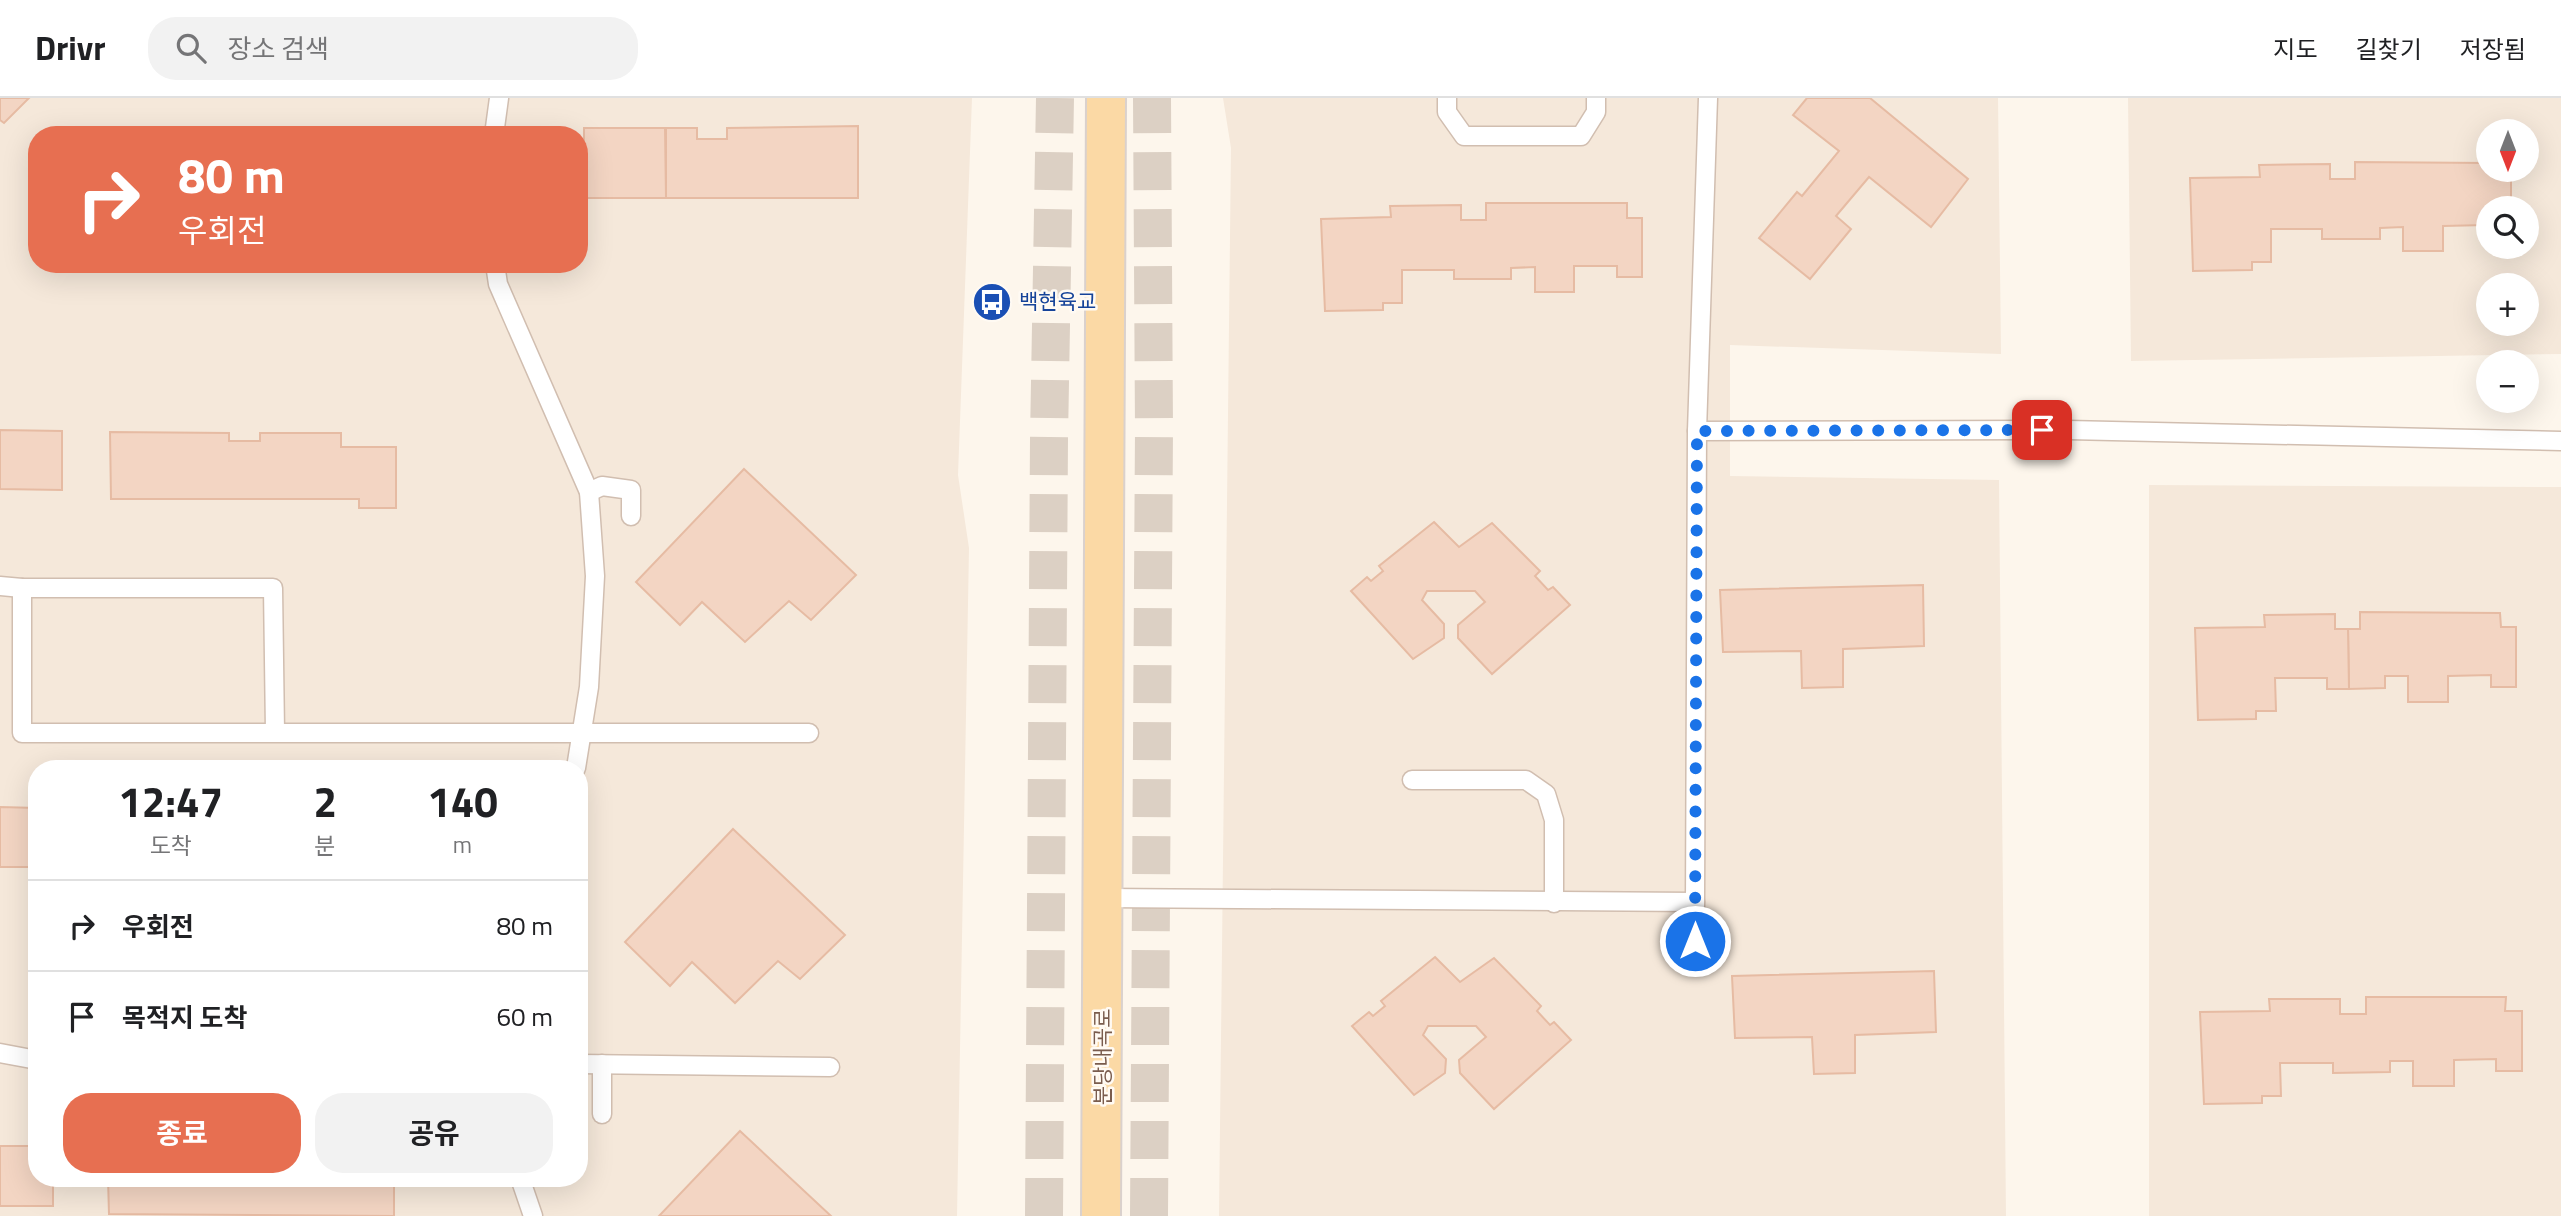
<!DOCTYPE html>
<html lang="ko">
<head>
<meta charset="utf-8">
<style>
  :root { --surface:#fff; --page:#f2f2f2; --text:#202124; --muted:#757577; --line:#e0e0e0; --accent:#e76f51 }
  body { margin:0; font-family:"Titillium Web","Noto Sans KR",sans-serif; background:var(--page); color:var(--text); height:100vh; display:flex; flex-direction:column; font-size:26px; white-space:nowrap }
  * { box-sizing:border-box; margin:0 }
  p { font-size:23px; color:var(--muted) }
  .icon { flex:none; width:38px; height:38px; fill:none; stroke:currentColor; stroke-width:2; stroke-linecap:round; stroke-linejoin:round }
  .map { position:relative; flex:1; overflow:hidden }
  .sheet { position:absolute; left:28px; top:662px; width:560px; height:427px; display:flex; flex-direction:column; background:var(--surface); border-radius:28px; box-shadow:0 7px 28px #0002 }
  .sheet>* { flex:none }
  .banner { position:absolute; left:28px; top:28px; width:560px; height:147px; border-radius:28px; box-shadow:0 7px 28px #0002; background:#e76f51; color:#fff; overflow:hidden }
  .needle { width:46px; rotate:180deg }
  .controls { position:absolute; left:2476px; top:21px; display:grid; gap:14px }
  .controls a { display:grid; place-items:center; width:63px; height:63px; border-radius:50%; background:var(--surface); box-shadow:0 7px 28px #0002; font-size:35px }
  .pin { position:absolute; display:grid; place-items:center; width:60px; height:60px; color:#fff; margin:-30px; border-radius:14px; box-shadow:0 4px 10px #0006 }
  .me { position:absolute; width:77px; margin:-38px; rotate:0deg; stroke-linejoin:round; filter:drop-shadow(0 0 5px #0008) }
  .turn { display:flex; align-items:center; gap:24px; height:147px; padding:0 35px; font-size:32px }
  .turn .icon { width:91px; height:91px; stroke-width:2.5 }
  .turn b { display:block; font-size:49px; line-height:60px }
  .eta { display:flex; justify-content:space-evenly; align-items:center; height:119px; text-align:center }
  .eta b { font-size:42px; font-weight:700; line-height:49px }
  .action { display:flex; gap:14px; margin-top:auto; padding:14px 35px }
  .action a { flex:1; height:80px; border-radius:28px; background:var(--accent); color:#fff; font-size:28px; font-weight:700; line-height:80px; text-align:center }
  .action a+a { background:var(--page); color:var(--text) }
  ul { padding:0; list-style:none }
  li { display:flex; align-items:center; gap:21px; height:91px; padding:0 35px; border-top:2px solid var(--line) }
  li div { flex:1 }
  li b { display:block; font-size:26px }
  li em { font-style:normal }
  header { display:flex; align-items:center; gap:42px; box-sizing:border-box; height:98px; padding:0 35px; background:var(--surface); border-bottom:2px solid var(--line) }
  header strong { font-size:33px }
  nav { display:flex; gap:38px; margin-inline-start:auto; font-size:24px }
  .search { width:490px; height:63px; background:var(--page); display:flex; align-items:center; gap:18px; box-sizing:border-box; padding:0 24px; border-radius:28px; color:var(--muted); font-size:26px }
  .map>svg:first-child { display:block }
  .residential { fill:#f5e8da; fill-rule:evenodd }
  .building { fill:#f3d5c3; stroke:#e6bba3; stroke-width:2 }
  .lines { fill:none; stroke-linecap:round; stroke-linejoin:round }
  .highway-tunnel { stroke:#dcd0c4; stroke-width:38; stroke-dasharray:38 19; stroke-linecap:butt }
  .lane-casing { stroke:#d1beb0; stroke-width:21 }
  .primary-casing { stroke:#dad1cd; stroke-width:42 }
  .lane { stroke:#fff; stroke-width:18 }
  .primary { stroke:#fbd9a5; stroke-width:38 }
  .route { stroke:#1a73e8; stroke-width:12; stroke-dasharray:0 21.6 }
  .labels { text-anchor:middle; stroke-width:5; stroke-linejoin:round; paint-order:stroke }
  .transit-label { font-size:21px; fill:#164399; stroke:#fffaf3; text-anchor:start }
  .street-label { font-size:21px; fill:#7a5c4d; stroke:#fffaf3 }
</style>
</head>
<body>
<header>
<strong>Drivr</strong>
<div class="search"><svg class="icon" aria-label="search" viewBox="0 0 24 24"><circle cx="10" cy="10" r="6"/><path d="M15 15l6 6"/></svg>장소 검색</div>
<nav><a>지도</a><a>길찾기</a><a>저장됨</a></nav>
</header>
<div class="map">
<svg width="2561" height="1118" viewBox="0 0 2561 1118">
  <rect width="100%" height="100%" fill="#fdf6ec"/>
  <g class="residential">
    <path d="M0,0H972L958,377L969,450L957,1118H0ZM37,37H579V166H37ZM37,670H579V1080H37Z"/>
    <path d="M1223,0H1998L2001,256L1730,247V378L1999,382L2006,1118H1219L1231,50Z"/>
    <path d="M2128,0H2561V256L2131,263ZM2488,33H2527V72H2488ZM2488,110H2527V149H2488ZM2488,187H2527V226H2488Z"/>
    <path d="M2149,387L2561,389V1118H2149Z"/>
  </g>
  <g class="building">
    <path d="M0,0H29L4,25L0,22Z"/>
    <path d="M1807,0H1870L1968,81L1931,129L1869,79L1836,118L1851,131L1810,181L1759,140L1797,94L1802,98L1839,53L1793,17Z"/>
    <path d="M858,28V100H666V30H697V41H727V30Z"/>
    <path d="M584,30H665L666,100H584Z"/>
    <path d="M2355,64L2488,65V72H2496L2495,79H2511V110H2488V139H2486V127L2443,128V153H2403V129L2380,130V141H2322V131H2271V164H2252V172L2193,173L2190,80L2260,79L2259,67L2330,66V81H2355Z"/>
    <path d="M1486,105H1627V120H1642V179H1617V168H1574V194H1535V169L1511,170V181H1454V172H1402V205H1383V212L1325,213L1321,121L1391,119L1390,108L1461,107V122H1486Z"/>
    <path d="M0,332L62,333V392L0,391Z"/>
    <path d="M110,334L229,335V343H260V335H341V349H396V410H359V401H111Z"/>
    <path d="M744,371L856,477L811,522L789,503L745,544L702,504L680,527L636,484Z"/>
    <path d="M1434,424L1459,449L1492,425L1540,473L1535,478L1548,492L1553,489L1570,507L1492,576L1458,540V527L1485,504L1475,493H1427L1422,502L1444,526V540L1413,561L1351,493L1367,479L1371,483L1383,473L1379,468Z"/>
    <path d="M1923,487L1924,548L1843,551V589L1802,590L1801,553L1723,554L1720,492Z"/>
    <path d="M2360,514L2500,515L2501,529H2516V589H2491V577L2448,578V604H2408V578H2385V590L2349,591L2348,531H2360Z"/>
    <path d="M2335,516V531H2348L2349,591H2327V580H2275L2276,613H2256V621L2198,622L2195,530L2265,529L2264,517Z"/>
    <path d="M0,709L37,710V769H0Z"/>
    <path d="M733,731L845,837L800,881L778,863L735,905L692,864L670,888L625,844Z"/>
    <path d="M1435,859L1460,884L1494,860L1541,908L1537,913L1550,927L1554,924L1571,942L1494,1011L1460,975L1459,962L1486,939L1476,928H1428L1423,937L1446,961L1445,975L1414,997L1352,928L1369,914L1373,918L1385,908L1381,903Z"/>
    <path d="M1934,873L1936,934L1855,937V975L1814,976L1812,939L1735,940L1732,878Z"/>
    <path d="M2366,899H2506L2505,913H2522V973H2496V961L2454,962V988H2413V963H2390V974L2333,975V965H2280L2281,998H2262V1005L2204,1006L2200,914L2270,913L2269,901H2340V916H2366Z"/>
    <path d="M740,1033L831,1118H659Z"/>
    <path d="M0,1048H37V1080H53V1108H0Z"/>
    <path d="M108,1080H394V1118L109,1116Z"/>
  </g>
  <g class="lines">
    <g class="highway-tunnel">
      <path d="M1044,1118L1049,341L1055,0"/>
      <path d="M1149,1118L1154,331L1152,0"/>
    </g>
    <g class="lane-casing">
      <g id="lane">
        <path d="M1447,0V14L1464,38H1581L1596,14V0"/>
        <path d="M494,37L499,0"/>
        <path d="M495,166L498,186L589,394L595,478L589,589L576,670"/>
        <path d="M1697,333L2068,332L2561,343"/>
        <path d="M589,394L602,388L631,392V418"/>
        <path d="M0,488L22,490"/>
        <path d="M275,634L273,490H22V635H809"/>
        <path d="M1412,682H1526L1546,696L1554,722V805"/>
        <path d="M1104,800L1695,804L1697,333L1708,0"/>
        <path d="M1695,804V843"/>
        <path d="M0,955L37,962"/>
        <path d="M579,966L830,969"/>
        <path d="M602,966V1016"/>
        <path d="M520,1080L533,1118"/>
      </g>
    </g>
    <g class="primary-casing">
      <path id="primary" d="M1101,1118L1106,0"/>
    </g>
    <use href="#lane" class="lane"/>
    <use href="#primary" class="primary"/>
  </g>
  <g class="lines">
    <path class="route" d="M1695,843L1697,333L2042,332"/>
  </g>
  <defs>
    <g id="bus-disc" transform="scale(2.0125)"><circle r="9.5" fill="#1a4fb4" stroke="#fffaf3"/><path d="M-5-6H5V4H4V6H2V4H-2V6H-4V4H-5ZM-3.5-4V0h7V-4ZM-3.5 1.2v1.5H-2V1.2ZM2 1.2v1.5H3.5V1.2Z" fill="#fff"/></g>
  </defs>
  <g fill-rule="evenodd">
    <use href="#bus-disc" x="992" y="204"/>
  </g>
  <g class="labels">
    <g class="transit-label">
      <text x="1019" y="211">백현육교</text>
    </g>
    <g class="street-label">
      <text transform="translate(1103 959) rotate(-90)" y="7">분당내곡로</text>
    </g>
  </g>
</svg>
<div class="controls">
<a><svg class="needle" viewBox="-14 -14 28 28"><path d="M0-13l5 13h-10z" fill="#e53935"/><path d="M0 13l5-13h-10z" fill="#757577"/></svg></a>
<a><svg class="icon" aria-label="search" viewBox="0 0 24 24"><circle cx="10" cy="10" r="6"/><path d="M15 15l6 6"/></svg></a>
<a>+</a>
<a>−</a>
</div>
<div class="pin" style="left:2042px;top:332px;background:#d93025"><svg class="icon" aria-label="arrive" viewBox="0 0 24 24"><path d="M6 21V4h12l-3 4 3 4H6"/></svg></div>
<svg class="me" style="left:1695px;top:843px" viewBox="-20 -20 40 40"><circle r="17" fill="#1a73e8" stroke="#fff" stroke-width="3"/><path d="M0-11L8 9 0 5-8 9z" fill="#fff"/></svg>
<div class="banner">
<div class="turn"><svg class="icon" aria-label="right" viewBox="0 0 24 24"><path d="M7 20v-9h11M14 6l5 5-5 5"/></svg><div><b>80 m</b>우회전</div></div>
</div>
<section class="sheet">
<div class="eta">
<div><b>12:47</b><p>도착</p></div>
<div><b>2</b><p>분</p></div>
<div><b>140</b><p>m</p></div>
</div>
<ul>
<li><svg class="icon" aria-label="right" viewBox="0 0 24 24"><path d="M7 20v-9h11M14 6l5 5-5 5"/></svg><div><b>우회전</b></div><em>80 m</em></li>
<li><svg class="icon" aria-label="arrive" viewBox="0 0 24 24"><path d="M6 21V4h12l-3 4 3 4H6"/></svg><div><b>목적지 도착</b></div><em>60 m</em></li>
</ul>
<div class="action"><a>종료</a><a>공유</a></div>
</section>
</div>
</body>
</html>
